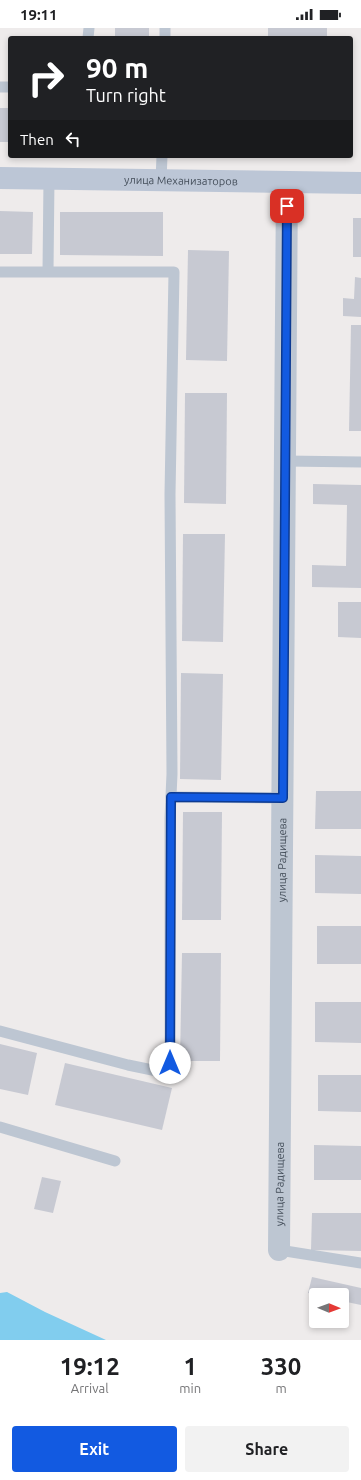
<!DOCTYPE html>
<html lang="en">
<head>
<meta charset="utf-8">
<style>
  :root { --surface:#fff; --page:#f2f2f2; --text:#202124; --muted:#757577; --accent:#125ae1 }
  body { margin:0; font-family:Ubuntu,sans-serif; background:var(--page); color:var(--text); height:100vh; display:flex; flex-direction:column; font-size:15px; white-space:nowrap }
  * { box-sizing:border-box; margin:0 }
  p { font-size:13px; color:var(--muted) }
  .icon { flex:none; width:22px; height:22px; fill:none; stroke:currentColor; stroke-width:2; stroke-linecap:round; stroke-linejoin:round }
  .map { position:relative; height:1312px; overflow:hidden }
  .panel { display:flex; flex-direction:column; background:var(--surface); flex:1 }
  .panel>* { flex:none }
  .banner { position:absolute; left:8px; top:8px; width:345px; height:122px; border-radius:4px; box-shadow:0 2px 6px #0003; background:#202124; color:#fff; overflow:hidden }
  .needle { width:26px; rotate:91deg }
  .buttons { position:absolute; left:309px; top:1260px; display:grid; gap:8px }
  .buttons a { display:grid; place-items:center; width:40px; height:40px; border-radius:4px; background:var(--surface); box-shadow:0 2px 6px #0003; font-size:20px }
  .pin { position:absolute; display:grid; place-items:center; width:34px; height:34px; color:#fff; margin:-17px; border-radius:8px; box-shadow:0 2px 6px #0006 }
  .me { position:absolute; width:44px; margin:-22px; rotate:0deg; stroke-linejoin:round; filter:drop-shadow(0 0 3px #0008) }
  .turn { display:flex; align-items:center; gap:14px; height:84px; padding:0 12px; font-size:18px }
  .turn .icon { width:52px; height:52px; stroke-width:2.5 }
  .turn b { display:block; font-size:28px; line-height:34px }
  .then { display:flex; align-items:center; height:38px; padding:0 12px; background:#0003; gap:8px; font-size:15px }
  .eta { display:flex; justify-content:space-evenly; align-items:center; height:68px; text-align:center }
  .eta b { font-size:24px; font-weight:600; line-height:28px }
  .primary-button { display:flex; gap:8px; margin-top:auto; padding:8px 12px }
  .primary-button a { flex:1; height:46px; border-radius:4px; background:var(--accent); color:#fff; font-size:16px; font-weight:600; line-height:46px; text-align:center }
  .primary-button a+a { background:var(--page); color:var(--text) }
  .status { display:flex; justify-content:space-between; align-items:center; height:28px; padding:0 20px; background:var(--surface); direction:ltr }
  .status svg { height:11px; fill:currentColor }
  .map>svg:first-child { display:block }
  .water { fill:#81cdee }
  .building { fill:#c7c9d2 }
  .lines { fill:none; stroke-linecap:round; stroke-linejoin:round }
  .lane { stroke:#bdc6d2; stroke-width:11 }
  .street { stroke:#bdc6d2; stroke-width:22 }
  .secondary { stroke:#bcc6d6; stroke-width:22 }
  .route-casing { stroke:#0c3a92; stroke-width:10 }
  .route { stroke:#125ae1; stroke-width:7 }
  .labels { text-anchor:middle; stroke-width:3; stroke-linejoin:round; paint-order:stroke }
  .street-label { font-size:11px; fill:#434d59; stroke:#fff }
</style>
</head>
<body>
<div class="status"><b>19:11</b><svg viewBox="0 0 49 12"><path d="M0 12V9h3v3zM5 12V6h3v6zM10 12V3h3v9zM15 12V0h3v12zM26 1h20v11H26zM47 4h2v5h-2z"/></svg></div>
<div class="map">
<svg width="361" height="1312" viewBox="0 0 361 1312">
  <rect width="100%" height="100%" fill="#eeebeb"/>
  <path class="water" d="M7,1264L45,1284L106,1312H0V1265Z"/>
  <g class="building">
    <rect x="115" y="0" width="34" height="10"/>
    <rect x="268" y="0" width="59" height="10"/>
    <rect x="0" y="80" width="10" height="34"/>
    <path d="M0,183L33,184L32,226H0Z"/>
    <path d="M60,184H163V228L60,227Z"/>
    <rect x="353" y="190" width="8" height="39"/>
    <path d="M188,222L229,223L227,333L186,332Z"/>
    <path d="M355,249L361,250V289L343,288V270L354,271Z"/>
    <path d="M351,297H361V403H349Z"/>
    <path d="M185,365H227L226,476L184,475Z"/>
    <path d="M313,456L361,457V560L312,559V537L346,538L347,477L313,476Z"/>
    <path d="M183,506H225L223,614L182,613Z"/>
    <path d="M338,574H361V610L338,609Z"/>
    <path d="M181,645L223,646L221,752L180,751Z"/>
    <path d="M316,763H361V801H315Z"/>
    <path d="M183,784H222L221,892H182Z"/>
    <path d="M315,827L361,828V866L315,865Z"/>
    <rect x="317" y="898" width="44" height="38"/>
    <path d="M182,925H221L220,1033H180Z"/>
    <path d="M315,974H361V1015L315,1014Z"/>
    <path d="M0,1016L37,1025L28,1067L0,1061Z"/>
    <path d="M65,1035L172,1060L162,1102L55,1077Z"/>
    <path d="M318,1047H361V1084L318,1083Z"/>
    <path d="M314,1117L361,1118V1152H314Z"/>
    <path d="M42,1149L61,1153L53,1185L34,1181Z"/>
    <path d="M312,1185H361V1223L311,1222Z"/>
    <path d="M312,1249L361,1260V1277L342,1273V1267H316L308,1265Z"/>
  </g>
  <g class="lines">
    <g class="lane">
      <path d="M88,10L89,0"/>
      <path d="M165,10V0"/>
      <path d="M0,59H10"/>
      <path d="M161,152L162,128"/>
      <path d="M48,243L49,151"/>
      <path d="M0,244H174L170,466L172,746L170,790V1035L162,1044L128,1037L0,1003"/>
      <path d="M285,433L361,434"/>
      <path d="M171,769L283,770"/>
      <path d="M0,1099L115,1133"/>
      <path d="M279,1222L361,1235"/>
    </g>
    <path class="street" id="s1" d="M279,1222L287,154"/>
    <path class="secondary" id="s2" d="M0,150L361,155"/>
  </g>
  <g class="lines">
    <g class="route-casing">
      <path id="route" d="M170,1035L171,769L283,770L287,178"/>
    </g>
    <use href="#route" class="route"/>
  </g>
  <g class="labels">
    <g class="street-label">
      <text dy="4" stroke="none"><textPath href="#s2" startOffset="181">улица Механизаторов</textPath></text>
      <text dy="4" stroke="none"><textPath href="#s1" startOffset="390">улица Радищева</textPath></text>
      <text dy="4" stroke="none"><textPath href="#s1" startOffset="66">улица Радищева</textPath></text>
    </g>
  </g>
</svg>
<div class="buttons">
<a><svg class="needle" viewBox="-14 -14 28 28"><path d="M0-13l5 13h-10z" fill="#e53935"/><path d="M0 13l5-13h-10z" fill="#757577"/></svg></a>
</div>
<div class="pin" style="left:287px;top:178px;background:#d93025"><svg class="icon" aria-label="arrive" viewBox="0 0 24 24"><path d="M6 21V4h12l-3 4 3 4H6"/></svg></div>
<svg class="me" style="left:170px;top:1035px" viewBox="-20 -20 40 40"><circle r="19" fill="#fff"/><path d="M0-13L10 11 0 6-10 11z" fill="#125ae1"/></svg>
<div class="banner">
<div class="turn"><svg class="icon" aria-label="right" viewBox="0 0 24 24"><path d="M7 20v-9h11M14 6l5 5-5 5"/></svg><div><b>90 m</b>Turn right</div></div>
<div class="then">Then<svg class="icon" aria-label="left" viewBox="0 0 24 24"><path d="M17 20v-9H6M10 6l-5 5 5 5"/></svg></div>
</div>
</div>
<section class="panel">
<div class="eta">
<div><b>19:12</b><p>Arrival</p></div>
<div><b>1</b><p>min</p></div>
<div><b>330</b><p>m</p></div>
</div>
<div class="primary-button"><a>Exit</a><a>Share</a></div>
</section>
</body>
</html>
